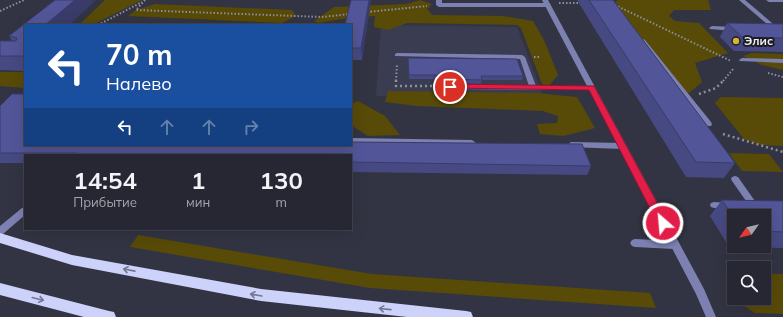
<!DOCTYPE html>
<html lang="ru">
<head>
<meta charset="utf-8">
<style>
  :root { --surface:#262732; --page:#32333e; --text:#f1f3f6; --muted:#a4a5ac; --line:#42444d }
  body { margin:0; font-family:Mulish,sans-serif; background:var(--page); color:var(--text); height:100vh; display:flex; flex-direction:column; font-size:15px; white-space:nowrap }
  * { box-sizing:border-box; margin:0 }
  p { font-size:13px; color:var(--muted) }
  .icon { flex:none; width:22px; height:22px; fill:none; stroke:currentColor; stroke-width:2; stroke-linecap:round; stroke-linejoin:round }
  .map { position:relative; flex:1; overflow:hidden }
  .sheet { position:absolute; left:24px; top:154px; width:328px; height:76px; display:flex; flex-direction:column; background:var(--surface); border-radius:0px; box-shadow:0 4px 16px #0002,0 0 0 1px var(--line) }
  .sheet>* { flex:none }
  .hud { position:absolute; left:24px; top:24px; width:328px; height:122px; border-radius:0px; box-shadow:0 4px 16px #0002,0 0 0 1px var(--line); background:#1a4fa0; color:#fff; overflow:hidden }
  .needle { width:26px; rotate:236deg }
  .controls { position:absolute; left:727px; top:209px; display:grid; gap:8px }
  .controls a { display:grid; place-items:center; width:44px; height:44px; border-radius:0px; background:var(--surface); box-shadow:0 4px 16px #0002,0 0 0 1px var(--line); font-size:20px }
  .pin { position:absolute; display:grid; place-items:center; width:34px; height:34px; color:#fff; margin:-17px; border:2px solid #fff; border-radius:50%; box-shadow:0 1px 4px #0007 }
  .me { position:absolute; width:44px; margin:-22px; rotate:333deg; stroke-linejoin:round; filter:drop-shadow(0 0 3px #0008) }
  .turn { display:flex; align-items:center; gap:14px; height:84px; padding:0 16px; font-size:18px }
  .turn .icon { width:52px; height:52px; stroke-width:2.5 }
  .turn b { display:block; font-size:28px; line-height:34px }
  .lanes { display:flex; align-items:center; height:38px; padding:0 16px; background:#0003; justify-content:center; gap:20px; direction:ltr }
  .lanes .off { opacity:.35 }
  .eta { display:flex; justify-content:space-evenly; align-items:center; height:68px; text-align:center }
  .eta b { font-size:24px; font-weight:700; line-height:28px }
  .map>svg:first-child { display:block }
  .built { fill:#3a3c51 }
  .green { fill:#584a07 }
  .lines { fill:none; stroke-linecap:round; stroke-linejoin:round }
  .path-far1 { stroke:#8e8f9c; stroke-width:2; stroke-dasharray:1.5 2; stroke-linecap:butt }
  .path { stroke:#8e8f9c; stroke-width:2.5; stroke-dasharray:2 3; stroke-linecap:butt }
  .service { fill:#7d81b2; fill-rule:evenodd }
  .minor { fill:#7d81b2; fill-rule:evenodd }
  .primary { fill:#cdd2fb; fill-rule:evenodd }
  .wall { fill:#474983; fill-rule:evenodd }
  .shaded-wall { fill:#393c6a }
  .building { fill:#525598; stroke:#393c6a }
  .oneway { stroke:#74788f }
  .route { fill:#e11d48; stroke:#92132f }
  .poi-dot { fill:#d4b635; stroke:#1c1d23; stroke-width:1.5 }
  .labels { text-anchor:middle; stroke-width:4; stroke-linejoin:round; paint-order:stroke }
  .far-poi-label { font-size:12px; font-weight:bold; fill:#eeeff9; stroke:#1c1d23; text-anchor:start }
</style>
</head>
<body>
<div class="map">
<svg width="783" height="317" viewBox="0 0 783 317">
  <rect width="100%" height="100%" fill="#333443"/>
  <path class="built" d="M381,25L517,27L544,98L376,96Z"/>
  <g class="green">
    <path d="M105,0H142L94,24H80Z"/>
    <path d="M420,0L432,4L427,9L432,15L503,16L533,21L544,40L558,75L549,86L542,84L521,28L517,25L407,23L388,30L374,27L375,16L354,17L318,23L314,21L334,7L407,4Z"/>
    <path d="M618,0H708L711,10H674L669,16L675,21L699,23L728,53L695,63L702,82L689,93L672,88L611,6Z"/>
    <path d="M155,4L292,10L296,16L282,23L128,16L136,10Z"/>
    <path d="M752,53L783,54V70L762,65L743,56Z"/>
    <path d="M0,72H25V88L0,86Z"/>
    <path d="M388,91L536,93L577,97L595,128L563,136L540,134L537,124L557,123L558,116L543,111L416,106L385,102Z"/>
    <path d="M721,97L783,98V146L761,145L744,139L715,103Z"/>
    <path d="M358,101L385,116L400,135L368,136L354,127L351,120V104Z"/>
    <path d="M729,153L769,154L783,172L742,171Z"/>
    <path d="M138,235L372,274L650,293L656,308L370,288L130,247Z"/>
    <path d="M764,274H783V314L755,313L726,294L731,275H734V298H764Z"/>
  </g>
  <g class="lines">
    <g class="path-far1">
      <path d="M145,0L136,10L322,17L350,14"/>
      <path d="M559,3H582"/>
      <path d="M615,5L731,61"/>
      <path d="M0,11L24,0"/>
      <path d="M367,12L427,6"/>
      <path d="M98,25L142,2"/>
      <path d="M534,57H541"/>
      <path d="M768,73L783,77"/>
      <path d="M396,81L397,64"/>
      <path d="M723,81L734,68"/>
    </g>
    <g class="path">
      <path d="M396,80V86H439"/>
      <path d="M699,94L716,88L724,80"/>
      <path d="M723,134L783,152"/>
    </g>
    <g class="service">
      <path d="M436,0H442V3H548L551,5L548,7H439L436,5Z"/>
      <path d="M739,0H745L778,28V30H774Z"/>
      <path d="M766,0H783V2H769Z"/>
      <path d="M712,26L734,27L737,29L734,31L710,29L709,28Z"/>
      <path d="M643,39L645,40L711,122L712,124L711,126H705L641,42V40Z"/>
      <path d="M397,53L522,55L525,57L536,86H592L595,88L592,90L450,89L447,87L448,86H529L520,59L395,56V54Z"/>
      <path d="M742,58L783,59V63L740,61L739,60Z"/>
      <path d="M351,138L472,140L476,143L472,146L351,144Z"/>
      <path d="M571,142L623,143L627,146L623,149L568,147L567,145Z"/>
      <path d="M735,176L738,177L757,204L758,206L757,208L754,209L751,208L732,181L731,179L732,177Z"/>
      <path d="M714,202L731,203L732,205L731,207C725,209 717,209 711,207L710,205L711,203Z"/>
      <path d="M25,207V215L3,234L0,235V226L22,208Z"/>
      <path d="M635,239L674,241L677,242L679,245L677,248L674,249L635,247L632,246L630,243L632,240Z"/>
    </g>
    <path class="minor" d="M542,0H548L704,289L716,317H706L696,294Z"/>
    <g class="primary">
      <path d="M0,233L72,255L261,289L466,311L471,312L473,317H407L261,301L72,265L0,243Z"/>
      <path d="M0,283L109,311L114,312L116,317H84L0,295Z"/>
    </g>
  </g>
  <g class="wall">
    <path d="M351,0H371L362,60H351Z"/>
    <path d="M577,0H613L735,163L724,178L686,177Z"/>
    <path d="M727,23L783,24V52L734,51L720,37Z"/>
    <path d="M25,25V71L0,70V41H12L9,36Z"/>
    <path d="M408,58L523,76L522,80H482L481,84L449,83V79H409Z"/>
    <path d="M12,94H25V145H351V142L582,144L591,166L587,175L351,172V155H25V163H0V106Z"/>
    <path d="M722,200L783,201V248L729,247L710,216ZM734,216H764V246H734Z"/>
  </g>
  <g class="shaded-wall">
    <path d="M75,0H96L69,25H45Z"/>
    <path d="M369,0H371L362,60L361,48Z"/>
  </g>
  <g class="building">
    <path d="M55,0H75L45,25H25V42L24,43H25V56H0V41H16L17,38L9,36Z"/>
    <path d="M351,0H369L361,48H351V25H345Z"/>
    <path d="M589,0H613L735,163L696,162Z"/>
    <path d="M727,23L783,24V38L742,37Z"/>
    <path d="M408,58L517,59L523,76H481L482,80L450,79L449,75H409Z"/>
    <path d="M12,94H25V145H76L77,146L79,145H351V142L582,144L591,166L351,162V155H75L77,153H0V106Z"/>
    <path d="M722,200L783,201V232L764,231V216H734V218Z"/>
  </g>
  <defs><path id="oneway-shaft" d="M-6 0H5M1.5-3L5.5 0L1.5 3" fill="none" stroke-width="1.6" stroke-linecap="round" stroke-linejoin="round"/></defs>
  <g class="oneway">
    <use href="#oneway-shaft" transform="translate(129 270) rotate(-169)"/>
    <use href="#oneway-shaft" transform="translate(256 295) rotate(-170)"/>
    <use href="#oneway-shaft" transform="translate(38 299) rotate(14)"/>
    <use href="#oneway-shaft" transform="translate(385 309) rotate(-174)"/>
  </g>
  <path class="route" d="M450,84L594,86L668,223L666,226L663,228L659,226L589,90L448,88V85Z"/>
  <circle class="poi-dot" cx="736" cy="41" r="4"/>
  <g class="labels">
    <g class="far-poi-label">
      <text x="744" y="45">Элис</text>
    </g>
  </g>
</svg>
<div class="controls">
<a><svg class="needle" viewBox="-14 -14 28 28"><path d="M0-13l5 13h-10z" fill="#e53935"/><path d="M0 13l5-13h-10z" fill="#a4a5ac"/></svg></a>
<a><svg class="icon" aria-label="search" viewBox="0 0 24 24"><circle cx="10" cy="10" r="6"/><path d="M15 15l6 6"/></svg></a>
</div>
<div class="pin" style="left:450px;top:87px;background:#d93025"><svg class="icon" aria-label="arrive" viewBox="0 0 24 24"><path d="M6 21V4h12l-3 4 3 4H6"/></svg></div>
<svg class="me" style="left:663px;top:223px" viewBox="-20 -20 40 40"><circle r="17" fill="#e11d48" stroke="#fff" stroke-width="3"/><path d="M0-11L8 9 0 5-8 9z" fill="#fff"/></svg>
<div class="hud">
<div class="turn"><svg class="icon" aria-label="left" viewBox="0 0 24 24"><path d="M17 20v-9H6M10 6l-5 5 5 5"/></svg><div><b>70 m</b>Налево</div></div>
<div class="lanes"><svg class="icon" aria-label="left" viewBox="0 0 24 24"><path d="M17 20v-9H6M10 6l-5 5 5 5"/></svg><svg class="icon off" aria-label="ahead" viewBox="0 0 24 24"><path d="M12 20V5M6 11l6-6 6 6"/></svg><svg class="icon off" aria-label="ahead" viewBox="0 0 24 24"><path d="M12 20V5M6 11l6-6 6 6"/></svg><svg class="icon off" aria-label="right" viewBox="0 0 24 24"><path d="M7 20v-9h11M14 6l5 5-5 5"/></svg></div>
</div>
<section class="sheet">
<div class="eta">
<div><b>14:54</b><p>Прибытие</p></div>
<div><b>1</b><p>мин</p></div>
<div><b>130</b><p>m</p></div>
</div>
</section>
</div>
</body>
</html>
